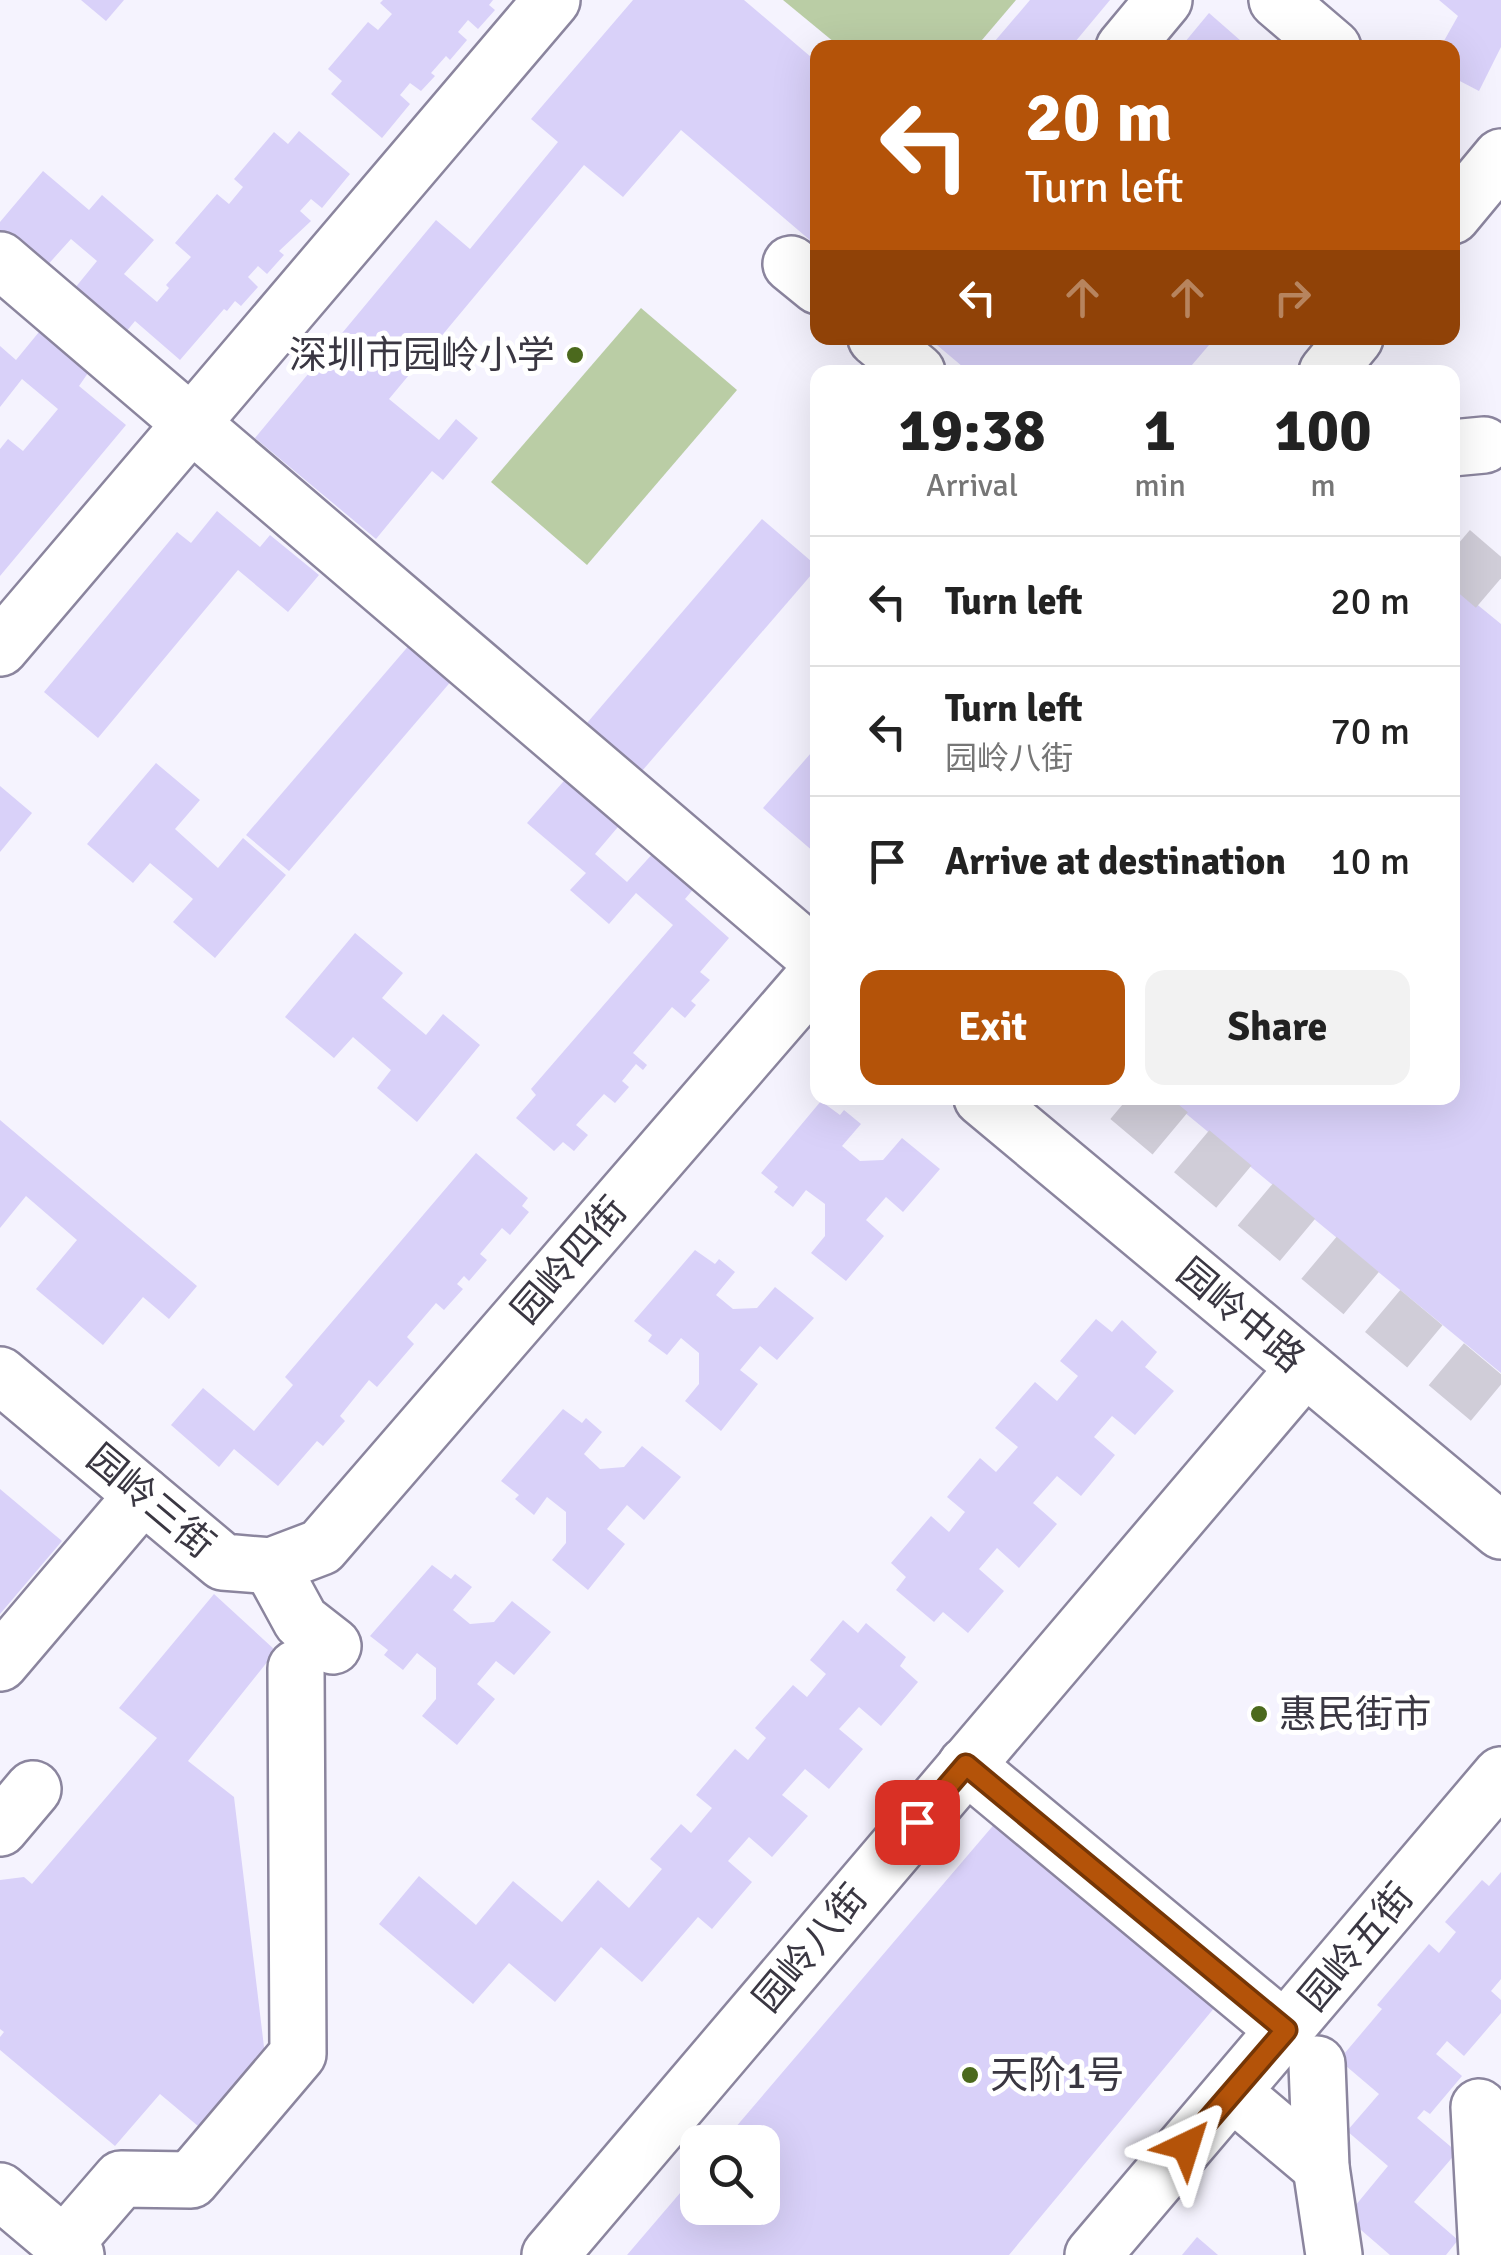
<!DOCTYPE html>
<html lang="en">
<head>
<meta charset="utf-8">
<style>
  :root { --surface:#fff; --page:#f2f2f2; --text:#222; --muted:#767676; --line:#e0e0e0; --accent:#b45309 }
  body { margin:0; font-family:Signika,"Noto Sans SC",sans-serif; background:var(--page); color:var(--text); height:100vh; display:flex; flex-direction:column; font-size:38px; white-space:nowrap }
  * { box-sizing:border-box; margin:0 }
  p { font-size:32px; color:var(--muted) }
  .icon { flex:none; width:55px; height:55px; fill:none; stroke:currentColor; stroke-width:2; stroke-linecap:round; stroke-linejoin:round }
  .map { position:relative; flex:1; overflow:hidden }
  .sheet { position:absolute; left:810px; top:365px; width:650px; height:740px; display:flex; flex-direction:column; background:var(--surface); border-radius:20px; box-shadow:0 10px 40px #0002 }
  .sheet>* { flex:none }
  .banner { position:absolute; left:810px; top:40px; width:650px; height:305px; border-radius:20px; box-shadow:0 10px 40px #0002; background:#b45309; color:#fff; overflow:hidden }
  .fabs { position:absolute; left:680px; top:2125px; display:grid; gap:20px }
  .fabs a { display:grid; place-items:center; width:100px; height:100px; border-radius:20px; background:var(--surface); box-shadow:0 10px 40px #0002; font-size:50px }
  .pin { position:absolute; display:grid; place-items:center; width:85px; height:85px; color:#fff; margin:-42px; border-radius:20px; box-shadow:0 5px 15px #0006 }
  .me { position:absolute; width:110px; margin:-55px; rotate:41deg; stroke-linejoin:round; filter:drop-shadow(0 0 8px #0008) }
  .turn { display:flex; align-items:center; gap:35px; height:210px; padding:0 50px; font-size:45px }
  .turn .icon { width:130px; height:130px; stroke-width:2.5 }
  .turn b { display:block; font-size:70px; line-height:85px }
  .lanes { display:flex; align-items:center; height:95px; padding:0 50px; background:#0003; justify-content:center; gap:50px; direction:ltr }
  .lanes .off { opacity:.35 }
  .eta { display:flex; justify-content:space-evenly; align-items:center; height:170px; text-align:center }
  .eta b { font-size:60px; font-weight:700; line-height:70px }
  .cta { display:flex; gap:20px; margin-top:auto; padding:20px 50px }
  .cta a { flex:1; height:115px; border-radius:20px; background:var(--accent); color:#fff; font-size:40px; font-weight:700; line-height:115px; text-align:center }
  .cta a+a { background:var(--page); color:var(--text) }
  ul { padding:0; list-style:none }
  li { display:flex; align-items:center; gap:30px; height:130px; padding:0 50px; border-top:2px solid var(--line) }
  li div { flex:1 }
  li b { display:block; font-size:38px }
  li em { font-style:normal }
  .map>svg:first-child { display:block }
  .green { fill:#bacda5 }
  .building { fill:#d9d1f9 }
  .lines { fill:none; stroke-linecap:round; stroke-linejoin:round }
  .minor-tunnel { stroke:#d0cdd8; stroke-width:55; stroke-dasharray:55 28; stroke-linecap:butt }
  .minor-casing { stroke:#8b859e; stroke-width:60 }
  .minor { stroke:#fff; stroke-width:55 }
  .route-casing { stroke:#753606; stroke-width:25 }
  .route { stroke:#b45309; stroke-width:18 }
  .poi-dot { fill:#4b691d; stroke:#fff; stroke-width:4 }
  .labels { text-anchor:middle; stroke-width:10; stroke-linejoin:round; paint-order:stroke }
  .poi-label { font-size:38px; fill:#3a3742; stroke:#fff; text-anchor:start }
  .street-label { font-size:38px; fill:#3a3742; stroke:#fff }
</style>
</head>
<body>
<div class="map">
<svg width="1501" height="2255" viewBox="0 0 1501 2255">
  <rect width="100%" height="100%" fill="#f5f3fe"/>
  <g class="green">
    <path d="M783,0H1016L976,47H840Z"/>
    <path d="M641,308L737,390L587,565L491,482Z"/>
  </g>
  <g class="building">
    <path d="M81,0H124L106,21Z"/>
    <path d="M383,0H493L489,5L495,10L478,29L468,20L458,32L467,40L450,60L446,56L431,73L435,76L421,91L410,83L400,95L410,104L382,138L331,94L342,81L328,69L368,22L378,30L392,14L380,3Z"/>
    <path d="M633,0H744L818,63V247L681,130L623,197L584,165L389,399L439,440L456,419L478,438L443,480L432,471L376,539L255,438L436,220L470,249L558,142L531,119Z"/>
    <path d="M1030,0H1110L1070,48H989Z"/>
    <path d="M1439,0H1501V47L1479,91L1452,77V48H1440L1458,16Z"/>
    <path d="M1209,13L1249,48H1180Z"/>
    <path d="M299,131L350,174L322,208L311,199L300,211L311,221L279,251L284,255L267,274L258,266L248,277L258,287L241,306L235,301L227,311L224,309L180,360L135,321L121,338L70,294L97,261L71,239L44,269L0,231V222L43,171L89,210L102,195L154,240L124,274L157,302L169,288L166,285L191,257L175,243L217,194L229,204L243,187L234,179L274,132L288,144Z"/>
    <path d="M39,332L88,373L79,386L126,425L0,576V449L8,439L23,451L58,409L22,379L0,407V346L16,360Z"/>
    <path d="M933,338H1215L1186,372H969L931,340Z"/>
    <path d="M217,511L260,547L270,535L319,575L288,612L238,570L98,738L44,692L177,532L191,543Z"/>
    <path d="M762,519L818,567L642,771L587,723Z"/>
    <path d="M1452,584L1501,624V1373L1167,1098H1452Z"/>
    <path d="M411,643L453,679L289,871L246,835Z"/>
    <path d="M818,745V850L815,853L763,808Z"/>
    <path d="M156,763L200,800L175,829L218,868L243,838L286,875L215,958L173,922L193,899L150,863L133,883L87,844Z"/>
    <path d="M570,774L623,821L595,854L627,882L655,851L696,886L685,899L729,938L700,972L710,980L691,1001L696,1005L685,1018L672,1007L633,1053L647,1065L643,1070L636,1064L622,1081L629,1087L615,1103L604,1094L576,1125L588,1135L574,1151L563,1142L554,1151L516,1118L536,1095L531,1089L673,925L636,893L609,924L570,890L586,873L527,823Z"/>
    <path d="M0,786L32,813L0,852Z"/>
    <path d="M355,933L403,973L382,998L426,1035L443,1014L480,1045L417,1122L377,1088L391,1070L353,1037L334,1058L285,1017Z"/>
    <path d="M821,1101L840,1115L844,1110L861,1124L842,1146L860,1161L883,1160L902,1138L940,1169L903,1212L886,1197L866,1220L884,1236L846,1281L811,1253L825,1236V1204L806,1190L793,1207L774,1192L778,1187L761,1173Z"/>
    <path d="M0,1120L197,1286L169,1319L143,1297L103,1345L36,1289L77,1240L26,1196L0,1228Z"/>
    <path d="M476,1153L528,1198L522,1206L529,1212L510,1235L502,1228L480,1254L487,1260L469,1281L464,1276L457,1284L463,1289L444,1310L436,1303L407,1337L414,1344L377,1387L369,1380L340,1416L345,1421L323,1446L317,1441L278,1486L234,1449L219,1467L171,1425L203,1388L254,1431L293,1385L285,1377Z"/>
    <path d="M695,1250L715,1264L719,1259L735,1272L716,1295L733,1309L757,1308L775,1287L814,1318L777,1360L760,1346L740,1370L758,1384L721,1431L685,1401L699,1384V1353L681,1338L667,1355L648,1341L652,1335L634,1321Z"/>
    <path d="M1096,1319L1112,1332L1122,1320L1157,1352L1145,1367L1174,1391L1135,1435L1112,1416L1094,1437L1115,1455L1081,1496L1057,1476L1033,1503L1057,1524L1019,1568L997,1548L979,1569L1004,1591L968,1633L943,1612L934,1622L896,1590L906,1577L891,1563L931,1516L949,1532L965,1512L947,1497L980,1458L996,1472L1018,1447L995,1428L1035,1382L1057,1401L1078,1376L1060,1361Z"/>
    <path d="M563,1409L582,1423L586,1418L602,1432L584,1454L600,1469L624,1467L642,1446L681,1477L644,1520L627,1505L607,1529L625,1544L588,1590L552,1560L566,1543V1512L547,1497L534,1515L515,1499L519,1495L501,1481Z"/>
    <path d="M0,1489L62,1541L0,1614Z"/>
    <path d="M432,1565L451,1579L455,1574L472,1587L453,1610L470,1624L494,1622L512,1601L551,1632L514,1675L496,1661L477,1684L495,1699L457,1745L422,1716L436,1699V1668L417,1653L403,1670L384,1655L388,1650L370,1636Z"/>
    <path d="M214,1594L276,1651L188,1761L234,1797L267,2072L211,2137L160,2094L115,2146L0,2050V2037L4,2032L0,2029V1880L24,1877L32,1884L157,1738L119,1708Z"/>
    <path d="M843,1620L858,1633L866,1623L906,1657L900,1666L918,1682L881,1726L859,1707L839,1729L863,1749L829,1789L805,1769L782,1795L808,1816L772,1857L749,1837L728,1861L752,1882L712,1929L698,1917L642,1982L601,1947L555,2002L509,1963L473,2004L379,1924L419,1876L476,1925L513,1881L562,1922L598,1880L629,1908L662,1869L650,1859L681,1824L691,1833L712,1808L696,1795L735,1749L748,1760L766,1738L755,1728L793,1685L807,1697L826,1674L810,1660Z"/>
    <path d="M997,1821L1215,2007L1009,2255H627L698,2172V2208H762V2142H723Z"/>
    <path d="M1501,1872V1979L1491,1991L1501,2000V2013L1464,2056L1447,2041L1436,2054L1462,2076L1430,2114L1424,2110L1417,2118L1457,2152L1414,2202L1458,2240L1446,2255H1390L1346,2217L1388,2166L1347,2131L1379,2094L1339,2060L1382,2009L1377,2005L1429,1944L1439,1953L1456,1932L1445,1922L1482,1880L1489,1886Z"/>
    <path d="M1197,2237L1218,2255H1182Z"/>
  </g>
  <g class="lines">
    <g class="minor-tunnel">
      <path d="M1452,551L1501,593"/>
      <path d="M1128,1098L1501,1410"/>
    </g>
    <g class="minor-casing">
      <g id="minor">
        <path d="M1277,0L1333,48"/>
        <path d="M1124,48L1164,0"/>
        <path d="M1452,216L1501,157"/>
        <path d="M0,260L818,959"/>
        <path d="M791,264L818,286"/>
        <path d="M876,338L917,372"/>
        <path d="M1327,372L1355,338"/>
        <path d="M1452,448L1484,445"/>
        <path d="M0,648L552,0"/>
        <path d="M982,1098L1501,1531"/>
        <path d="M0,1375L223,1562L271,1566L321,1547L818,973"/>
        <path d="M271,1566L301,1621L333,1646"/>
        <path d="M0,1663L143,1495"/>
        <path d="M966,1765L1285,2030"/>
        <path d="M0,1828L33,1789"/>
        <path d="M1317,2064L1321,2167L1334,2255"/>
        <path d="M1232,2092L1321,2167"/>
        <path d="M1479,2107L1487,2255"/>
        <path d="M0,2191L76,2255"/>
        <path d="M64,2245L121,2179L191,2180L298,2054L296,1668"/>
        <path d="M550,2255L1305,1368"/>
        <path d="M1093,2255L1501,1775"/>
      </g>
    </g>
    <use href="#minor" class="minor"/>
  </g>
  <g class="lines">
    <g class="route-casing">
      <path id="route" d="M917,1822L966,1765L1286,2030L1186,2146"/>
    </g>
    <use href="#route" class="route"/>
  </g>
  <g class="poi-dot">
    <circle cx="575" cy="355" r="10"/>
    <circle cx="1259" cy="1714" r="10"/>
    <circle cx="970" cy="2075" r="10"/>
  </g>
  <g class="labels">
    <g class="poi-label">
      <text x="555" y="368" text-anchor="end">深圳市园岭小学</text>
      <text x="1279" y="1727">惠民街市</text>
      <text x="990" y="2088">天阶1号</text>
    </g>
    <g class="street-label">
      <text transform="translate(569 1260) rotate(-49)" y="13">园岭四街</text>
      <text transform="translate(1241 1315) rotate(40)" y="13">园岭中路</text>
      <text transform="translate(151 1501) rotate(40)" y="13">园岭三街</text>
      <text transform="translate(1356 1947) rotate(-50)" y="13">园岭五街</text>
      <text transform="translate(810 1948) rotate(-50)" y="13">园岭八街</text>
    </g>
  </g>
</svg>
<div class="fabs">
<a><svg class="icon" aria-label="search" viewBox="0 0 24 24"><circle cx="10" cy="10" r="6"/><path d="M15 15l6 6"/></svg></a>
</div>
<div class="pin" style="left:917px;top:1822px;background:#d93025"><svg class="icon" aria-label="arrive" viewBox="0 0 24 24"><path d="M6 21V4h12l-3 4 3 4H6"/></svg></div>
<svg class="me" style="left:1186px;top:2146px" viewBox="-20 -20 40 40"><path d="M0-17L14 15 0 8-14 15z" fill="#b45309" stroke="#fff" stroke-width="4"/></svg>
<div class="banner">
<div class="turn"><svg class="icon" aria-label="left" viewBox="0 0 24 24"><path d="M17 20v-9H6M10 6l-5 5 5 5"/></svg><div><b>20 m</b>Turn left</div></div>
<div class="lanes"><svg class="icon" aria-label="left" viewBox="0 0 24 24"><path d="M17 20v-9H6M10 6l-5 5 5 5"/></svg><svg class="icon off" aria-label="ahead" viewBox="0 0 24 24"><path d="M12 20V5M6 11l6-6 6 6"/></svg><svg class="icon off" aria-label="ahead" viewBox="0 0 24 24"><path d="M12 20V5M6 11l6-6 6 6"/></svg><svg class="icon off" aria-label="right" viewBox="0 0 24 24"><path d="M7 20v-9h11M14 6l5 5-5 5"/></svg></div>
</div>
<section class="sheet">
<div class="eta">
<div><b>19:38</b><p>Arrival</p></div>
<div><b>1</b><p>min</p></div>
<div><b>100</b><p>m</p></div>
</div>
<ul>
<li><svg class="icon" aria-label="left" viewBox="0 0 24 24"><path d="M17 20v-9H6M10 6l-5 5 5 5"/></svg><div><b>Turn left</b></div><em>20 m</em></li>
<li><svg class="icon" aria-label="left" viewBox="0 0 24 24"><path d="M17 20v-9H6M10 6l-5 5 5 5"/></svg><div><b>Turn left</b><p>园岭八街</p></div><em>70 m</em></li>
<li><svg class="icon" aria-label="arrive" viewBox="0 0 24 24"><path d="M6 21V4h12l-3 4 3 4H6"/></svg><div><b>Arrive at destination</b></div><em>10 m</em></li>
</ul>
<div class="cta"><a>Exit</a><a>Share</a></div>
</section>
</div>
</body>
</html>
